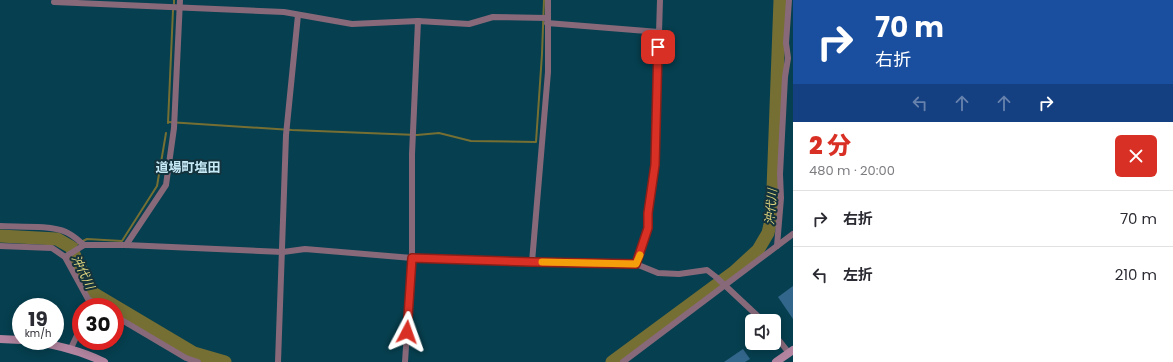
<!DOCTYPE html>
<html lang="ja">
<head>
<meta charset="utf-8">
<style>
  :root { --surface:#fff; --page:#f2f2f3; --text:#2b2b33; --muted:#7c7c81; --line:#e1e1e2; --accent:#d93025 }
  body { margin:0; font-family:Poppins,"Noto Sans JP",sans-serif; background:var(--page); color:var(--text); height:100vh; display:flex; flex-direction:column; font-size:15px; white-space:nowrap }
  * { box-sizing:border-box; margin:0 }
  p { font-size:13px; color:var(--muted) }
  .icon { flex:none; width:22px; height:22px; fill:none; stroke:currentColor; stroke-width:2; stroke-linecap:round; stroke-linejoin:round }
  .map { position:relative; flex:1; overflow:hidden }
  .drawer { display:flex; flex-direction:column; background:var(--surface); width:380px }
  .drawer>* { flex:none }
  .guide { background:#1a4fa0; color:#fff; overflow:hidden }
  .fabs { position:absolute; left:745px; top:314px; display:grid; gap:8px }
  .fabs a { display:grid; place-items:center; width:36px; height:36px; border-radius:6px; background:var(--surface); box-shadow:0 2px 10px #0003; font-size:20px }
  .speed { position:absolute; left:12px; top:298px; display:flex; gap:8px; font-size:20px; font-weight:700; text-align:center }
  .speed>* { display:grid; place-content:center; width:52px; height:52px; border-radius:50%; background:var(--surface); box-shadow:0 2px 10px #0003; line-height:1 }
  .speed small { font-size:10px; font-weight:400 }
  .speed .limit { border:6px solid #d22; background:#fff; color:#111 }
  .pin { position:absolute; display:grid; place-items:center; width:34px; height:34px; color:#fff; margin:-17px; border-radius:8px; box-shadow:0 2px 6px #0006 }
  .me { position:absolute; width:44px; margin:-22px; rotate:4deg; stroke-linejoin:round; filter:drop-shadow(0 0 3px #0008) }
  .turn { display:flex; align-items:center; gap:14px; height:84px; padding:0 16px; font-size:18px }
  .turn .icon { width:52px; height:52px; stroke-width:2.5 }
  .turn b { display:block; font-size:28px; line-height:34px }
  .lanes { display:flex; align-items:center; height:38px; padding:0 16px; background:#0003; justify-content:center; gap:20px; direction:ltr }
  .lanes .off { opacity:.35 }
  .round { display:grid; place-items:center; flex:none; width:42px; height:42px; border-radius:6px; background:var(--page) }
  .head { display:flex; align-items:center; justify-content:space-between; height:68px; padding:0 16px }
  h1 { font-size:24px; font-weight:800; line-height:30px; color:var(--accent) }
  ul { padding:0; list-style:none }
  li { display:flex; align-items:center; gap:12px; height:56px; padding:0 16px; border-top:1px solid var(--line) }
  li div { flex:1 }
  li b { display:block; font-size:15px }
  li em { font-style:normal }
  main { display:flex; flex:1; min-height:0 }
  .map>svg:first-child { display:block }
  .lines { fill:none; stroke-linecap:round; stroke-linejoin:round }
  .stream { stroke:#766f33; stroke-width:2 }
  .river { stroke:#766f33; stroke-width:13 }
  .building { fill:#33668b }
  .street { stroke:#87697a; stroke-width:6 }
  .secondary { stroke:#b2849f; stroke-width:8 }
  .route-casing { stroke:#8d1f18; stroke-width:10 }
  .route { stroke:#d93025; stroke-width:7 }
  .slow { stroke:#f59e0b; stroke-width:7 }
  .labels { text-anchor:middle; stroke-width:4; stroke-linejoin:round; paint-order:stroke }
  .water-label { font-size:12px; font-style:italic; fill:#e0d67d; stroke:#14333d }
  .quarter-label { font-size:13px; font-weight:bold; fill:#c7eaf7; stroke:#14333d }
</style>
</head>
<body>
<main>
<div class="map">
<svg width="793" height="362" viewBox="0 0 793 362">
  <rect width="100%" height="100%" fill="#063f4f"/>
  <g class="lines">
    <g class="stream">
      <path d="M174,4V0"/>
      <path d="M168,122L292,130L417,135L439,133L471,141L536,142L542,54L544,0"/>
      <path d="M168,123L173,10"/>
      <path d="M71,247L87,239L122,241L157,186L166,133"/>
    </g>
    <g class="river">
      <path d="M0,236L57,239L71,247L84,277L93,293L194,353L225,362"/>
      <path d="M612,362L734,272L758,250L768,233L772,216L780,0"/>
    </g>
  </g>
  <g class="building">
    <path d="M793,286V319L778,297Z"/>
    <path d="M743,349L750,359L745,362H724Z"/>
  </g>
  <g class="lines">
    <g class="street">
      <path d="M54,2L284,12L352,24L418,21L469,24L493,17L547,18"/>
      <path d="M547,23L659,32"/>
      <path d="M0,226C17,227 51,225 66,232C73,235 78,240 84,245"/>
      <path d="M126,245L166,185L174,128L180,0"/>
      <path d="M0,246L52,248L65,257L88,299L101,307"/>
      <path d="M777,246L781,198L780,174L785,77L788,58L786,43L789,0"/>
      <path d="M65,257L84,245H126L283,252L305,249L412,258L532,262L636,264L658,273L679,274L707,270L716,277L763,321"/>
      <path d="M532,262L548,72V0"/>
      <path d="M636,264L648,228V213L655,165L660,0"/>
      <path d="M115,316L186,358L198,362"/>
      <path d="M774,334L789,353"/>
      <path d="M71,348L81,327"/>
      <path d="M278,362L286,135L298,15"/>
      <path d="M405,362L412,258V154L418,21"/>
      <path d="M623,362L793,234"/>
    </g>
    <g class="secondary">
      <path d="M0,339L21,340"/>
      <path d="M27,341C55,344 79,350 104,362"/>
      <path d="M776,362L793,350"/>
    </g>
  </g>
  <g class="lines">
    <g class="route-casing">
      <path id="route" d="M407,332L412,258L532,262L636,264L648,228V213L655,165L658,47"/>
    </g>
    <use href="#route" class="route"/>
    <path class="slow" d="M542,262L636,264L640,255"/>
  </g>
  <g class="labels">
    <g class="water-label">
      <text transform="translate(771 207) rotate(-85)" y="4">沖代川</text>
      <text transform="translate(83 272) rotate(64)" y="4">沖代川</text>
    </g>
    <g class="quarter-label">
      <text x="188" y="172">道場町塩田</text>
    </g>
  </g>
</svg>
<div class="fabs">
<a><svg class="icon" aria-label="sound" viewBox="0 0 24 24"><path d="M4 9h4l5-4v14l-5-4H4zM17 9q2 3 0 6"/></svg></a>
</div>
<div class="speed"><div>19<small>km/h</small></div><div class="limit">30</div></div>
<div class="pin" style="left:658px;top:47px;background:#d93025"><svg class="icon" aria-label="arrive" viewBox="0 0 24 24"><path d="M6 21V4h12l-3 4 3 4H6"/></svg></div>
<svg class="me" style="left:407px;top:332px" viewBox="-20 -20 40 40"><path d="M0-17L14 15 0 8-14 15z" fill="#d93025" stroke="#fff" stroke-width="4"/></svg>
</div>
<section class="drawer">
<div class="guide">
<div class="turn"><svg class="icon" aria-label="right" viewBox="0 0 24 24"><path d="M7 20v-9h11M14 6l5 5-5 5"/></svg><div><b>70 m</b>右折</div></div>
<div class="lanes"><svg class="icon off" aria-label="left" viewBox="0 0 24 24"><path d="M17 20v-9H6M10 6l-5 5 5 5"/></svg><svg class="icon off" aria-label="ahead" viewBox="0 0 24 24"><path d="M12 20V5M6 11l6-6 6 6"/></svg><svg class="icon off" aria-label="ahead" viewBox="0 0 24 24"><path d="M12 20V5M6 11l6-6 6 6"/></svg><svg class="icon" aria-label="right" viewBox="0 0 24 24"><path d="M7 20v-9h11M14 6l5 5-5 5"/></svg></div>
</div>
<div class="head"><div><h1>2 分</h1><p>480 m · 20:00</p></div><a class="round" style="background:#d93025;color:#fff"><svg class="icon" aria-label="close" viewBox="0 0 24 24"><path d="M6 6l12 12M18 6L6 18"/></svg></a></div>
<ul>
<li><svg class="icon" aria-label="right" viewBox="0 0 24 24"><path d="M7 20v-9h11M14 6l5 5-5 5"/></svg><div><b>右折</b></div><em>70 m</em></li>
<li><svg class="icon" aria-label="left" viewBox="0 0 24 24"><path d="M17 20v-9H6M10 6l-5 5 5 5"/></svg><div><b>左折</b></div><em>210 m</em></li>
</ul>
</section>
</main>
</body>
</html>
